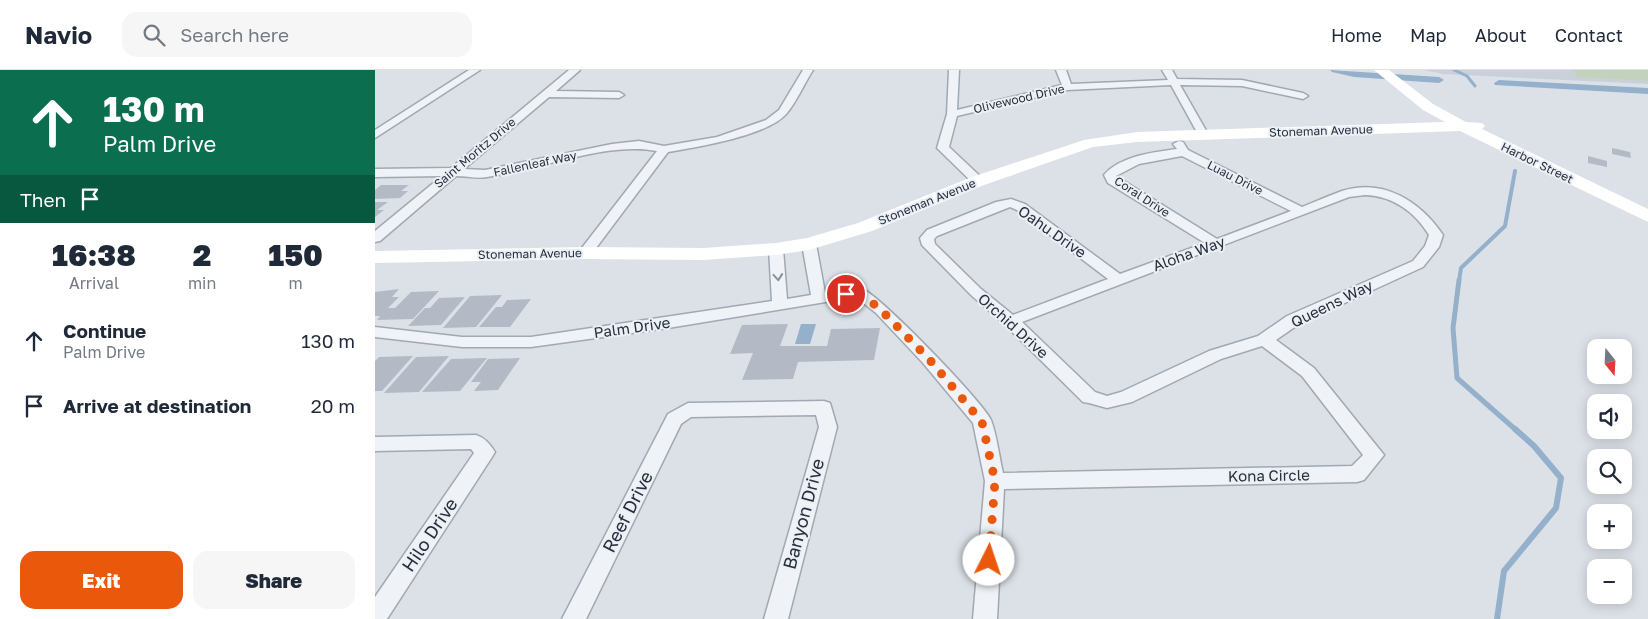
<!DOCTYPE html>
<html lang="en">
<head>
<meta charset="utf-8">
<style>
  :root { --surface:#fff; --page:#f6f6f7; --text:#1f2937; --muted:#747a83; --line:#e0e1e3; --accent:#ea580c }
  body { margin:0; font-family:"Golos Text",sans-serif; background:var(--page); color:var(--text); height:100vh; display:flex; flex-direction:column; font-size:19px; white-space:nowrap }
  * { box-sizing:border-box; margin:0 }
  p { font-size:16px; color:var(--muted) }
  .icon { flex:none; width:28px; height:28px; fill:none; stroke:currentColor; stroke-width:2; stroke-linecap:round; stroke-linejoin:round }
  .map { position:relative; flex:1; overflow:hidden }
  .side { display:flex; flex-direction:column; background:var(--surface); width:375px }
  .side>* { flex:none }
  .banner { background:#0b6e4f; color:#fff; overflow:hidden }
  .needle { width:32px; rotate:162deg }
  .fabs { position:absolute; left:1212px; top:269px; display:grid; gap:10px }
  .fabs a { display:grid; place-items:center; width:45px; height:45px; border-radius:10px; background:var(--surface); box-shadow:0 2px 12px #0003; font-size:25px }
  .pin { position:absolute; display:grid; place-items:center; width:42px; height:42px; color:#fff; margin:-21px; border:2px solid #fff; border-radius:50%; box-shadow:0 1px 5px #0007 }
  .me { position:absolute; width:55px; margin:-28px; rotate:4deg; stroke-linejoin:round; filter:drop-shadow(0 0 4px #0008) }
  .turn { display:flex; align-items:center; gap:18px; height:105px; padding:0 20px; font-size:22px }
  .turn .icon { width:65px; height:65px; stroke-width:2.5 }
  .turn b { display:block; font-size:35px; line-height:42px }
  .then { display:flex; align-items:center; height:48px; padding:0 20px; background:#0003; gap:10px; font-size:19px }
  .eta { display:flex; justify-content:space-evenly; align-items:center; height:85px; text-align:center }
  .eta b { font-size:30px; font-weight:800; line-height:35px }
  .primary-button { display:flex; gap:10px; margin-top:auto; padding:10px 20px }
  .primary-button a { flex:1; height:58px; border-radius:15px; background:var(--accent); color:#fff; font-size:20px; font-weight:800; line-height:58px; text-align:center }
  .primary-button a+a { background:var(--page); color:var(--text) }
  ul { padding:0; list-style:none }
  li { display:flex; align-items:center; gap:15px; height:65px; padding:0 20px }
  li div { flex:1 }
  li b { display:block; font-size:19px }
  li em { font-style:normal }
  header { display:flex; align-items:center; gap:30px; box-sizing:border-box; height:70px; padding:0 25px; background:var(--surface); border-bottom:1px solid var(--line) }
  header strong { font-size:24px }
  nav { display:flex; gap:28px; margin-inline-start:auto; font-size:18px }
  .search { width:350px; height:45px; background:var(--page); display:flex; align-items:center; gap:12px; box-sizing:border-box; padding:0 18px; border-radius:15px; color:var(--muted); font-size:19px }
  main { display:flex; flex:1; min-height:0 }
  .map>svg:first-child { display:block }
  .built { fill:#cad0da }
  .green { fill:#c3d2bd }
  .water { fill:#94b0cb }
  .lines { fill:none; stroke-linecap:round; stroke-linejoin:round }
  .stream-far3 { stroke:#94b0cb; stroke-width:3 }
  .stream-far2 { stroke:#94b0cb; stroke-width:4 }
  .stream-far1 { stroke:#94b0cb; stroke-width:5 }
  .stream { stroke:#94b0cb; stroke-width:6 }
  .canal { fill:#94b0cb; fill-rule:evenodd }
  .building { fill:#b3bac5 }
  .street-casing { stroke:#a1a8b2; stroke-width:3 }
  .street { fill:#eff2f6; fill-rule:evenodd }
  .secondary { fill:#fff; fill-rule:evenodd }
  .oneway { stroke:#8a909a }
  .route { stroke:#ea580c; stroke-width:9; stroke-dasharray:0 16.2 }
  .labels { text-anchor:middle; stroke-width:4; stroke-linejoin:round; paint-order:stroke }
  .far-street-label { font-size:12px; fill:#252f3f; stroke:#ecf0f5 }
  .street-label { font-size:15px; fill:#252f3f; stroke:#ecf0f5 }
  .near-street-label { font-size:18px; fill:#252f3f; stroke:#ecf0f5 }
</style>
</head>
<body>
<header>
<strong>Navio</strong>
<div class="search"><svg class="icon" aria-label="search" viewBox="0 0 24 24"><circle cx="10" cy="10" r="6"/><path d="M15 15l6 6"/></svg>Search here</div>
<nav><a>Home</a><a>Map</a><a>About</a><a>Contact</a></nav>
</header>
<main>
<section class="side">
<div class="banner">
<div class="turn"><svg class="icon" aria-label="ahead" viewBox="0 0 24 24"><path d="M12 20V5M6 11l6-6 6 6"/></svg><div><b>130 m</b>Palm Drive</div></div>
<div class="then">Then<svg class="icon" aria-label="arrive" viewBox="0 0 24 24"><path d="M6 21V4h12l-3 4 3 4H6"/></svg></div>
</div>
<div class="eta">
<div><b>16:38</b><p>Arrival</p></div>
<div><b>2</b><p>min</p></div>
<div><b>150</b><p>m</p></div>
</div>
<ul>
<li><svg class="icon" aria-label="ahead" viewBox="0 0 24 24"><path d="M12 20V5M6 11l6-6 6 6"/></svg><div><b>Continue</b><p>Palm Drive</p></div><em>130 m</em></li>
<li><svg class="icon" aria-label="arrive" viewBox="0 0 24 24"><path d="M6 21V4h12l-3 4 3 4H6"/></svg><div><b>Arrive at destination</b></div><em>20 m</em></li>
</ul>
<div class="primary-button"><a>Exit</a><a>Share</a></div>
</section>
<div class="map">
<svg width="1273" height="549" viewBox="0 0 1273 549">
  <rect width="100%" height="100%" fill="#dce1e8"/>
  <path class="built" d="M1050,0H1273V14L1068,4Z"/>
  <path class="green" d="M1198,0H1273V11L1202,7Z"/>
  <path class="water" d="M426,254H441L435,274H420Z"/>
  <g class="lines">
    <path class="stream-far3" d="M1079,0L1092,6L1100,16"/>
    <path class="stream-far2" d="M1084,211L1086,198L1130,156L1140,101"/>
    <path class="stream-far1" d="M1084,210L1078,258L1082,308L1141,360"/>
    <path class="stream" d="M1122,549L1129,501L1181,438L1186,408L1159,376L1140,359"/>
    <g class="canal">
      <path d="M955,0L1064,7L1069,10L1064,13L979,7L957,2Z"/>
      <path d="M1124,10L1273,18V24L1120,15L1119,13Z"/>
    </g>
  </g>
  <g class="building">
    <path d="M1237,78L1255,82L1256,88L1237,84Z"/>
    <path d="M1213,86L1232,91V97L1213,93Z"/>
    <path d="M6,115H34L26,121H33L25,128L0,129V120Z"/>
    <path d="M0,132H13L2,140H9L0,147Z"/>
    <path d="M24,219L17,227H24L13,238H20L36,222L64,221L38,249L2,250L5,246H0V222Z"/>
    <path d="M127,225L101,257L68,258L95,226Z"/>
    <path d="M90,227L66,255L33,256L50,238H55L64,228Z"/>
    <path d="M156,229L135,257H104L121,237H127L132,230Z"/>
    <path d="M413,254L405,276H452L456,259L505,258L499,290L423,292L418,309L367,310L378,283L355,284L367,255Z"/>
    <path d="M38,286L7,321H0V291L4,287Z"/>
    <path d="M74,286L44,322L9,323L41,287Z"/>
    <path d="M112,288L85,321L47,322L76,289Z"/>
    <path d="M145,288L123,320L99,321L106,312H96L113,289Z"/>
  </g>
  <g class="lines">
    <g class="street-casing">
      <g id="street">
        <path d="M94,0H105L0,68V60Z"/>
        <path d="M194,0H205L181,21L244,22L249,25L244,28L174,27L89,99L110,100L237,74L264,71L289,76L342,67L391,50L404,40L428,0H438C429,14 422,31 412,43C393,66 322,77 293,82L215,186H205L203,183L282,81C232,71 163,100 112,107C102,109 91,106 81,106L5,171L0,172V161L67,106L0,107V99L76,98Z"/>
        <path d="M574,0H584L582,40L687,15L681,0H691L696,14L793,10L787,0H797L802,9L867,10L928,23L933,26L928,29L867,16L805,15L833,64L828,67L823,64L796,15L692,20L582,46L574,77L607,108L609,111L603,115L599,114L562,78L572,44Z"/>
        <path d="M804,71L808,72L813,80L927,137C940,132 953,126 967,121C1008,108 1045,131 1068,165L1064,177L1048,197L924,254L901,270L939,298L1009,385L989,410L982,412L629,419L622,549H598L610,411L598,353L548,293L501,243L481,227L293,258L156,277H87L0,267V257L87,267H156L397,231L394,179L401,175L408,179L412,229L436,225L427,174L434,170L441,174L450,223L484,217C502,222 608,332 616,350C622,366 624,386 628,403L977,396L988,385L927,306L887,276L846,289L757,332L732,338L714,333L708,332L630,255L596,225L547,175L545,168L552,160L621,132L636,129L650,134L745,204L830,173L733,113L729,105C745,86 779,82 802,79L798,74ZM807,86L916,141L842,169L741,106L764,94ZM990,125C1018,126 1040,142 1054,165L1050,176L1038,191L912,246L883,266L834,281L746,322L732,326L720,322L647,252L974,127ZM635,137L642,140L733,209L638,245L606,219L560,174L559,169L562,166Z"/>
        <path d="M449,331L455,333L462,357L413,549H389L444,357L441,345L316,347L306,354L211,549H187L293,344L313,333Z"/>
        <path d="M101,365C110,368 115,374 120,382L117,387L12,549H0V527L99,383L96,379L0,381V367Z"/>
      </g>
    </g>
    <use href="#street" class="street"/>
    <path class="secondary" d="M999,0H1014L1058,34L1091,52L1107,53L1110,56L1107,59L1273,139V152L1085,61L762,72L718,77L609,115L497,161L434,180L401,185L328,190L210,189L0,193V181L210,177L328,178L401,173L432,168L483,153L597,107L709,70L762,62L1070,52L1048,40Z"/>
  </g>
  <defs><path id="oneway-chevron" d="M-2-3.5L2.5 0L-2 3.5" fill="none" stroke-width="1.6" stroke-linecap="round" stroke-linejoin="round" transform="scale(1.25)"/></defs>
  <use class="oneway" href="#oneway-chevron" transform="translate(403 207) rotate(85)"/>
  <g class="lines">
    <path class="route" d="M471,224L484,222L506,240L554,289L607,352L620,411L614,490"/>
  </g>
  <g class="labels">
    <g class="far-street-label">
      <text transform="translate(644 29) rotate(-13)" y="4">Olivewood Drive</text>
      <text transform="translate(946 61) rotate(-2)" y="4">Stoneman Avenue</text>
      <text transform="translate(100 83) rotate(-40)" y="4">Saint Moritz Drive</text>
      <text transform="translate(1162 93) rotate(26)" y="4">Harbor Street</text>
      <text transform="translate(160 94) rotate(-12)" y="4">Fallenleaf Way</text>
      <text transform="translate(860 108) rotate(27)" y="4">Luau Drive</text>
      <text transform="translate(767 127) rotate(33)" y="4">Coral Drive</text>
      <text transform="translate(552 132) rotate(-22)" y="4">Stoneman Avenue</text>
      <text transform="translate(155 184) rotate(-1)" y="4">Stoneman Avenue</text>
    </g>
    <g class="street-label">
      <text transform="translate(677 162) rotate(35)" y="5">Oahu Drive</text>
      <text transform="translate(814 184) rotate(-20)" y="5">Aloha Way</text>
      <text transform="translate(957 234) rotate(-26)" y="5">Queens Way</text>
      <text transform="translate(638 256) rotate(42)" y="5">Orchid Drive</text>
      <text transform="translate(257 258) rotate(-8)" y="5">Palm Drive</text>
      <text transform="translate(894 406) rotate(-1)" y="5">Kona Circle</text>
    </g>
    <g class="near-street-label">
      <text transform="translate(253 442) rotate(-63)" y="6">Reef Drive</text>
      <text transform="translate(429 444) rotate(-75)" y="6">Banyon Drive</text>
      <text transform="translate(55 465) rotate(-56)" y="6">Hilo Drive</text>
    </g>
  </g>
</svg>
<div class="fabs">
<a><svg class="needle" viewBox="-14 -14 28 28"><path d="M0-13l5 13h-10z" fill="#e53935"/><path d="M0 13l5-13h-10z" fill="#747a83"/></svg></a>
<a><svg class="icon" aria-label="sound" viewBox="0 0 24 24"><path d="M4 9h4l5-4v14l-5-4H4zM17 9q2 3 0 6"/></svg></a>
<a><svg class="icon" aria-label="search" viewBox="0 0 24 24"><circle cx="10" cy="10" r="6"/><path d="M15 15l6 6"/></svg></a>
<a>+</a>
<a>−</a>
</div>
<div class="pin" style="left:471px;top:224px;background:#d93025"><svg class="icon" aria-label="arrive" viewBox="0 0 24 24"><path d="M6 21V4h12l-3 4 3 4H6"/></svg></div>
<svg class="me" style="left:614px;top:490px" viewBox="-20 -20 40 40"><circle r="19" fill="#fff"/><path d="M0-13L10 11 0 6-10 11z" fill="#ea580c"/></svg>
</div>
</main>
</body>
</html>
